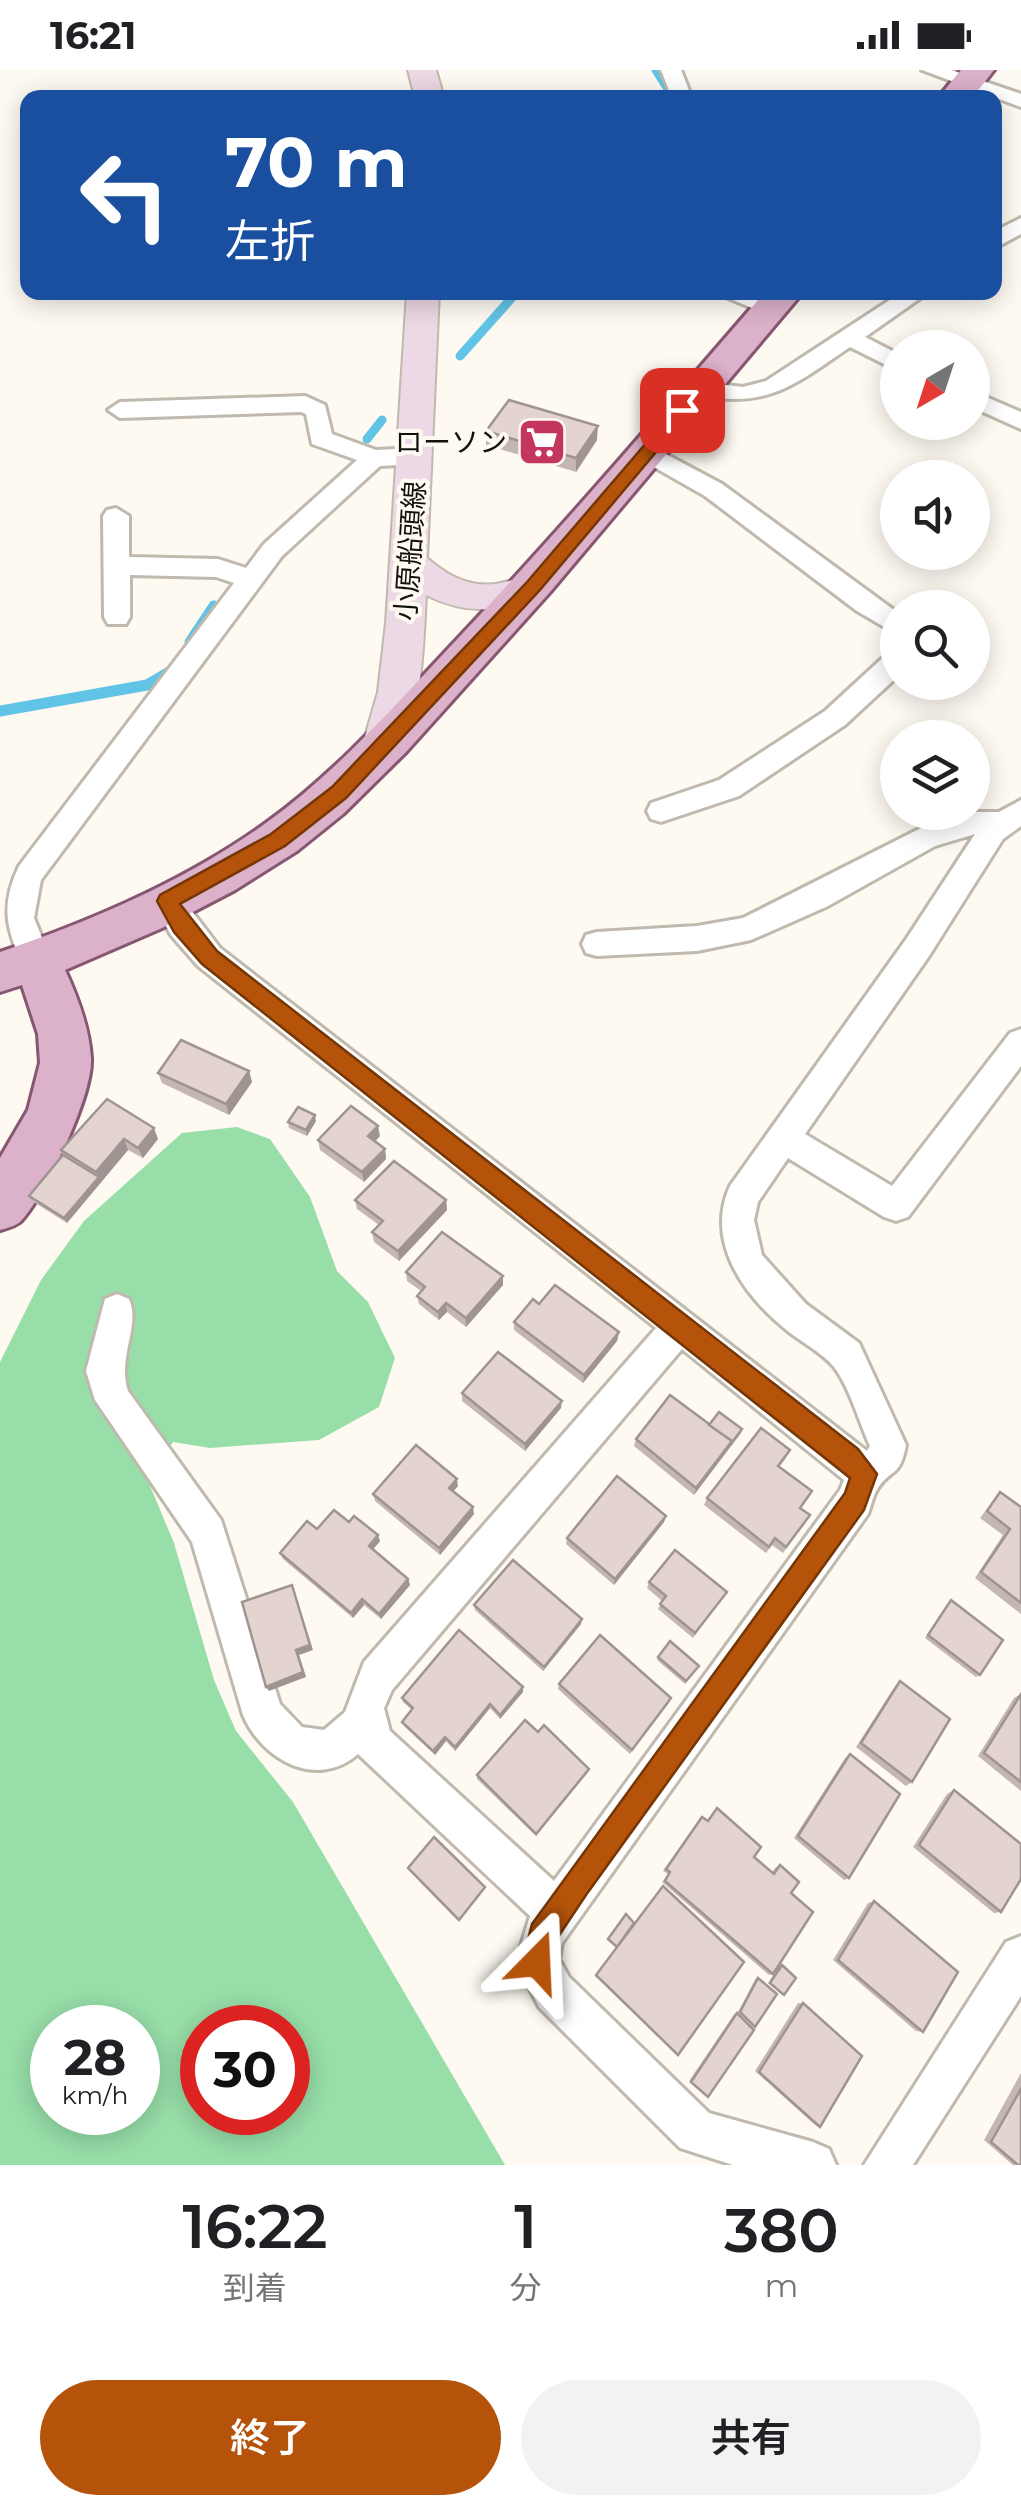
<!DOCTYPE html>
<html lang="ja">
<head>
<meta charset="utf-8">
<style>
  :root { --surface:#fff; --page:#f2f2f2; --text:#202124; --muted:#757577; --accent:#b45309 }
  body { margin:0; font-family:Montserrat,"Noto Sans JP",sans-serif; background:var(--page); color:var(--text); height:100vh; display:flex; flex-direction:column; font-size:38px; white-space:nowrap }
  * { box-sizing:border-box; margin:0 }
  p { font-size:32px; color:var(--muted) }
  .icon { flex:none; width:55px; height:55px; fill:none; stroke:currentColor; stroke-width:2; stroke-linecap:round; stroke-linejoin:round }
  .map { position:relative; height:2095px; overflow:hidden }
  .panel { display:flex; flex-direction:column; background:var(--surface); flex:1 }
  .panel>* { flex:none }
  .banner { position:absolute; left:20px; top:20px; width:982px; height:210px; border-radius:20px; box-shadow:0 5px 25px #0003; background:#1a4fa0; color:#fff; overflow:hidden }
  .needle { width:65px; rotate:219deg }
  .buttons { position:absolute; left:880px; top:260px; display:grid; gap:20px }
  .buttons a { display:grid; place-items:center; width:110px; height:110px; border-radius:50%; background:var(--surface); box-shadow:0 5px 25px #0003; font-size:50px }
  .speed { position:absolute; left:30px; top:1935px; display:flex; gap:20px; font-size:50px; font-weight:700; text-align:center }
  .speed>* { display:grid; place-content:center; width:130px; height:130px; border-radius:50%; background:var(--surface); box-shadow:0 5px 25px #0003; line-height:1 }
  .speed small { font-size:25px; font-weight:400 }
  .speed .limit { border:15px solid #d22; background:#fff; color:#111 }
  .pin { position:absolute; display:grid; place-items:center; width:85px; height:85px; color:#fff; margin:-42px; border-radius:20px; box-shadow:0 5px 15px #0006 }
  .me { position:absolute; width:110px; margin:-55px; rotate:21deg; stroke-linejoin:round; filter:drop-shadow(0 0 8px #0008) }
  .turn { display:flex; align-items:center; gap:35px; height:210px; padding:0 40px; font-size:45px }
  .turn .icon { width:130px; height:130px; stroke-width:2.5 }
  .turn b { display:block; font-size:70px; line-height:85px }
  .eta { display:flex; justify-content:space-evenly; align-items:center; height:170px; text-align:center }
  .eta b { font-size:60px; font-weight:600; line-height:70px }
  .cta { display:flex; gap:20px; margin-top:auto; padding:20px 40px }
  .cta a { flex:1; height:115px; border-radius:60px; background:var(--accent); color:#fff; font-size:40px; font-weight:600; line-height:115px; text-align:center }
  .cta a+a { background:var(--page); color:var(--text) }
  .status { display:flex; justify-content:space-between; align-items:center; height:70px; padding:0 50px; background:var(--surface); direction:ltr }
  .status svg { height:28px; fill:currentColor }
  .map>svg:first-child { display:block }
  .forest { fill:#97dea8; fill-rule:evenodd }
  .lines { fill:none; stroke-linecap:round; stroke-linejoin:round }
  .stream-far1 { stroke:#61c4e6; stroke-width:9 }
  .stream { stroke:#61c4e6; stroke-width:11 }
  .minor-casing { stroke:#c0b9ad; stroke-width:6 }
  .secondary-casing { stroke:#c0b9ad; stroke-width:4 }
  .primary-casing { stroke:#865771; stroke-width:6 }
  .minor { fill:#fff; fill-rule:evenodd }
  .secondary { fill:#edd8e5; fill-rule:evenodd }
  .primary { fill:#dcb1ca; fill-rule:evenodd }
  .wall { fill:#c3b6b3 }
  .shaded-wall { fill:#9f9492 }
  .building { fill:#e3d4d0; stroke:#9f9492; stroke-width:2.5 }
  .route { fill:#b45309; stroke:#753606; stroke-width:2.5 }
  .labels { text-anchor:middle; stroke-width:8; stroke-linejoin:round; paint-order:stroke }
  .far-poi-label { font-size:28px; fill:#13110d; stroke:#fefaf2; text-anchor:end }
  .far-street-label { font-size:28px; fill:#13110d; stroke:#fefaf2 }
</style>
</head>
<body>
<div class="status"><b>16:21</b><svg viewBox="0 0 49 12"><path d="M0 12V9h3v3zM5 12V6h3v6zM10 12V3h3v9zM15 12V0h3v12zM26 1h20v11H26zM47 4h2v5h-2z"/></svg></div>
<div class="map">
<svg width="1021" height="2095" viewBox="0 0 1021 2095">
  <rect width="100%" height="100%" fill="#fefaf2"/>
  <path class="forest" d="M237,1057L270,1069L310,1127L337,1201L368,1232L395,1288L379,1337L319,1370L210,1378L173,1372L148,1411L174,1473L214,1610L236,1661L293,1732L505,2095H0V1292L41,1210L84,1151L182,1063ZM52,1958H138V2042H52ZM202,1958H288V2042H202Z"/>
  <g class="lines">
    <g class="stream-far1">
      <path d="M656,0L674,28"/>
      <path d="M460,286L517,222"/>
      <path d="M367,369L382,350"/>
    </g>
    <g class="stream">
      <path d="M190,572L214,536"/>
      <path d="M0,641L147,615L171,601"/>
    </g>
    <g class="minor-casing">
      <g id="minor">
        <path d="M661,0H681L692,28H672Z"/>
        <path d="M922,0H951L1021,24V37Z"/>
        <path d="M1021,148V164L995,178V161Z"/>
        <path d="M714,222H747L782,239L771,246Z"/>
        <path d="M902,222H929L865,267L898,284V301L850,277C805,307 775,335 718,328C706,327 696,328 688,319L700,312L743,317L766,311Z"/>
        <path d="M972,321L1021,342V359L972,337Z"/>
        <path d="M305,326L325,335L332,364L376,380L416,378L428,386L416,394L380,396L282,486L41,810L34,848L51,890L47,899L36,902L25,899C6,860 0,836 19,796L234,513L216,507L130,505V547L126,554H108L104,547L103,446L107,440L116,438L129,446V487L218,489L246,498L264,474L357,390L312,374L306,344L301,342L120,348L108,340L120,332Z"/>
        <path d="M647,374L722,414L898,543V565L857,541L705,426L638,388L635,382Z"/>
        <path d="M898,581V606L845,655L739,726L661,752L651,749L647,741L651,733L719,710L825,641L888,583Z"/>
        <path d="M1021,730V756L1003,769L929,886L805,1064L892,1116L1010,963L1021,959V996L908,1147L896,1151L884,1147L788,1088L758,1132L754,1150L762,1185L806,1234L859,1273L906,1375C900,1408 891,1398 878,1418C873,1425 871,1436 868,1444L562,1873L559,1889L569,1907L709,2043L813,2072L829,2079L836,2095H733L680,2078L539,1937L516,1892L530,1846L358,1684C317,1720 262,1690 243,1645L192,1472L95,1330L86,1301L105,1229L117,1224L129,1229C141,1255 117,1287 128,1321L221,1450L280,1634L302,1657L324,1660L345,1642L364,1592L656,1258L198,896L171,865L152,831L156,823L167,819L178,823L220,878L867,1381L870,1376C859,1352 850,1318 834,1297C822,1282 799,1271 784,1258C743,1224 705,1171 730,1116L907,868L975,764L935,776L828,836L751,870L697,881L597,886L586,883L582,874L586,865L597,862L697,856L743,848L929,754L969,742H999ZM682,1279L844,1410L840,1420L554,1811L390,1661L384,1638L392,1620Z"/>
        <path d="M1021,1866V1926L913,2095H864L1006,1872Z"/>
      </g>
    </g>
    <g class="secondary-casing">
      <g id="secondary">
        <path d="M408,0H436L444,28H415Z"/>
        <path d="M407,222H439L427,488C451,509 477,521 509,511C524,507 532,502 547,507L553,516L547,525C504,542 468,546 426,525C423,578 423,640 396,688L382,692L368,688L362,677L378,622L386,553Z"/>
      </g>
    </g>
    <g class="primary-casing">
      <g id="primary">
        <path d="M961,0H994L972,28H938Z"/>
        <path d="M765,222H803L550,522L406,682L343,744L297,781L235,820L162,858L65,900C78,928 89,957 91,988C93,1025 46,1124 21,1151C16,1156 7,1158 0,1160V1088L28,1040L40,993L38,964L22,915L0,922V882C92,851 187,810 266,753C334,704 390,641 447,580C557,464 660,343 765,222Z"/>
      </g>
    </g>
    <use href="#minor" class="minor"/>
    <use href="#secondary" class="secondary"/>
    <use href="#primary" class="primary"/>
  </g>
  <g class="wall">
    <path d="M486,361L597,370L576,402L486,375Z"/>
    <path d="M249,1001L252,1012L229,1045L162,1013L158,1003Z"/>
    <path d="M107,1029L158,1069L143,1088L128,1080L67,1153L32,1131L29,1126L63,1085L61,1080Z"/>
    <path d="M316,1051L307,1066L289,1058L288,1052Z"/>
    <path d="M380,1066L375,1071L385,1079L386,1089L364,1112L320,1080L318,1070Z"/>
    <path d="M355,1130H446L447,1140L399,1191L374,1172L372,1162L379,1155L357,1139Z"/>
    <path d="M406,1202L503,1215L466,1257L447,1242L439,1250L419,1234L417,1226L421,1221L407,1211Z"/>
    <path d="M539,1234L619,1262L617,1271L583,1313L514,1260V1252Z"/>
    <path d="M462,1323L561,1338L525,1381L462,1331Z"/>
    <path d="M709,1355L742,1359L694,1425L634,1376L636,1369Z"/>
    <path d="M786,1388L779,1397L806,1452L783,1483L772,1475L766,1483L704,1435L707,1428Z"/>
    <path d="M458,1416L453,1421L474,1444L440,1485L375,1431L373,1424Z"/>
    <path d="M1000,1422L1021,1437V1544L975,1508L1003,1465L980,1448Z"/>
    <path d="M666,1446L664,1452L614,1515L566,1474L567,1468Z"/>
    <path d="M349,1452L380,1471L373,1479L408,1509L410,1515L381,1549L364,1535L353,1548L283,1489L280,1483L317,1459Z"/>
    <path d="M649,1512L727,1522L693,1568L658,1539L662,1531L647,1518Z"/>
    <path d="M951,1530L980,1605L976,1607L925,1568Z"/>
    <path d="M474,1535L581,1554L543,1601L475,1540Z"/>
    <path d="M658,1587L699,1596L685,1614L657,1590Z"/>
    <path d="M900,1611L912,1712L906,1716L856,1677L895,1616Z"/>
    <path d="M559,1614L669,1633L630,1684L558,1619Z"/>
    <path d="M523,1617V1622L500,1649L490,1638L455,1681L446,1671L435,1685L404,1656L402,1652L412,1640L403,1632L402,1628Z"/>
    <path d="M1021,1624V1721L978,1686L1014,1628Z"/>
    <path d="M538,1662L589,1699L536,1766L477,1709V1705Z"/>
    <path d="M850,1684L849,1808L844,1810L794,1768L845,1688Z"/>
    <path d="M954,1720L1001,1842L994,1843L913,1777L947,1724Z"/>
    <path d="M717,1738L754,1787L772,1802L776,1797L780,1795L791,1823L773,1904L769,1905L662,1812L668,1804L663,1801L699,1750L707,1751Z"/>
    <path d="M663,1816L678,1985L595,1906L616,1877L607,1870L625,1845L634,1853Z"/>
    <path d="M874,1831L923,1962L916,1961L833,1890L868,1833Z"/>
    <path d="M780,1895H782L784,1925H782L768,1913Z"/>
    <path d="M756,1908H758L755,1957L738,1942Z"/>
    <path d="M798,1933H803L820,2057L815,2055L755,2001Z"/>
    <path d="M735,1943H737L708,2027L689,2011Z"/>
    <path d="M1021,2003V2095H1013L984,2070Z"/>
  </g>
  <g class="shaded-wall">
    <path d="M598,356L597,370L576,402V388Z"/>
    <path d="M249,1001L252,1012L229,1045L226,1034Z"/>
    <path d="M315,1045L316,1051L307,1066L306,1060Z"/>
    <path d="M378,1056L380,1066L370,1077L368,1066Z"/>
    <path d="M154,1058L158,1069L143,1088L138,1078Z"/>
    <path d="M124,1069L128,1080L67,1153L64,1148L99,1107L96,1102Z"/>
    <path d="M385,1079L386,1089L364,1112L362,1102Z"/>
    <path d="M446,1130L447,1140L399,1191L398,1181Z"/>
    <path d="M503,1206V1215L466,1257V1248Z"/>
    <path d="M446,1233L447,1242L439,1250L438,1242Z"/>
    <path d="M619,1262L617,1271L583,1313L584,1305Z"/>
    <path d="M562,1331L561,1338L525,1381V1374Z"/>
    <path d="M742,1359L741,1363L694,1425L696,1418Z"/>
    <path d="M457,1409L458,1416L450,1425L449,1418Z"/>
    <path d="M473,1437L474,1444L440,1485L439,1478Z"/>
    <path d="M666,1446L664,1452L614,1515L615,1509Z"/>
    <path d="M378,1465L380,1471L371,1482L369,1476Z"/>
    <path d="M408,1509L410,1515L381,1549L379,1544Z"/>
    <path d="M292,1515L313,1580L299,1585L306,1607L269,1621L266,1617L296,1580Z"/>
    <path d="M362,1529L364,1535L353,1548L351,1543Z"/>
    <path d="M582,1549L581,1554L543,1601L544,1597Z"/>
    <path d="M523,1617V1622L500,1649V1645Z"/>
    <path d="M490,1634V1638L455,1681V1677Z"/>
    <path d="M445,1667L446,1671L435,1685L433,1681Z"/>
    <path d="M589,1699L588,1702L536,1766V1764Z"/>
  </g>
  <g class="building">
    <path d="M509,330L598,356L576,388L486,361Z"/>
    <path d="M181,970L249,1001L226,1034L158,1003Z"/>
    <path d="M107,1029L154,1058L138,1078L124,1069L96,1102L61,1080Z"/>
    <path d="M351,1036L378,1056L368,1066L385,1079L362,1102L318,1070Z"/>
    <path d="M298,1037L315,1045L306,1060L288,1052Z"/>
    <path d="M63,1085L99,1107L64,1148L29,1126Z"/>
    <path d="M394,1091L446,1130L398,1181L372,1162L383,1151L355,1130Z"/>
    <path d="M442,1162L503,1206L466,1248L446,1233L438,1242L417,1226L425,1217L406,1202Z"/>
    <path d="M555,1215L619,1262L584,1305L514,1252L533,1229L539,1234Z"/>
    <path d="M498,1282L562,1331L525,1374L462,1323Z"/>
    <path d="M670,1325L732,1371L696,1418L636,1369Z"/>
    <path d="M719,1342L742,1359L730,1375L732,1371L709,1355Z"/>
    <path d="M761,1358L790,1380L778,1396L812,1421L800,1438L810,1445L786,1477L775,1468L769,1477L707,1428Z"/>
    <path d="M416,1375L457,1409L449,1418L473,1437L439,1478L373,1424Z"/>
    <path d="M617,1406L666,1446L615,1509L567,1468Z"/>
    <path d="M1000,1422L1021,1437V1533L981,1502L1010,1459L987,1441Z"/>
    <path d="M334,1440L349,1452L354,1446L378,1465L369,1476L408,1509L379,1544L362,1529L351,1543L280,1483L307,1451L317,1459Z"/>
    <path d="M675,1480L727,1522L695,1563L660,1534L666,1526L649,1512Z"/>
    <path d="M513,1490L582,1549L544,1597L474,1535Z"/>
    <path d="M292,1515L310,1575L296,1580L303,1602L266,1617L242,1532Z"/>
    <path d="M951,1530L1003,1570L980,1605L928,1565Z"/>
    <path d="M459,1560L523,1617L500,1645L490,1634L455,1677L445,1667L433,1681L402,1652L413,1638L402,1628Z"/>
    <path d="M600,1565L671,1628L632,1680L559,1614Z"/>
    <path d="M670,1571L699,1596L686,1611L658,1587Z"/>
    <path d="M900,1611L950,1649L912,1712L861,1673Z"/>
    <path d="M1021,1624V1712L984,1683Z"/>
    <path d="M525,1650L538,1662L544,1655L589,1699L536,1764L477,1705Z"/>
    <path d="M850,1684L900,1724L849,1808L798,1766Z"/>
    <path d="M954,1720L1021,1774V1809L1001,1842L919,1775Z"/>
    <path d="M717,1738L761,1777L754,1787L774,1804L780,1795L799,1812L791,1823L813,1842L773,1904L665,1811L670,1802L666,1799L702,1747L708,1751Z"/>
    <path d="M434,1767L485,1817L459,1850L408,1798Z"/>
    <path d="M663,1816L744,1892L678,1985L596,1905Z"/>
    <path d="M874,1831L958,1902L923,1962L838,1890Z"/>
    <path d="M626,1844L634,1853L617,1877L608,1869Z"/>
    <path d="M782,1895L796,1908L784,1925L770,1913Z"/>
    <path d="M758,1908L777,1924L755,1957L740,1942Z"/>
    <path d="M803,1933L862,1986L820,2057L759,2002Z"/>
    <path d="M737,1943L754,1960L708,2027L691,2012Z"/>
    <path d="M1021,2019V2095H1018L991,2072Z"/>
  </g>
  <path class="route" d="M682,335L688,337V344L540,520L346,728L285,776L180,834L217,881L858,1379L877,1404L864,1440L586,1825L556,1870L548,1902L537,1906L527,1902L522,1892L532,1854L845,1423L850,1408L202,894L174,862L157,831L160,825L271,764L332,717L527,512L677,337Z"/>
  <defs>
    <g id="supermarket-square" transform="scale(2.5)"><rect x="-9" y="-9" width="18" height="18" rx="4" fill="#c5365f" stroke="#fefaf2"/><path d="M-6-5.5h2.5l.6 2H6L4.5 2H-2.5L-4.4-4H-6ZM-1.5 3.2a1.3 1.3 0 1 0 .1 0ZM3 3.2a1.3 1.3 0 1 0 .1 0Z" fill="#fff"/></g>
  </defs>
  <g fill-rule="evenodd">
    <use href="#supermarket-square" x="542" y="372"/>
  </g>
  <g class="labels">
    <g class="far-poi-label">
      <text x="507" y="382">ローソン</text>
    </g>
    <g class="far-street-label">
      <text transform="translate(410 481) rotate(-86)" y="10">小原船頭線</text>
    </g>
  </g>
</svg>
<div class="buttons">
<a><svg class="needle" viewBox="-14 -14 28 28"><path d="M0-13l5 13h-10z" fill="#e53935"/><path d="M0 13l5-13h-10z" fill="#757577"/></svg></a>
<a><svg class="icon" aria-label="sound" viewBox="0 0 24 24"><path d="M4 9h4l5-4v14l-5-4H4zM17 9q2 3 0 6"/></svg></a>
<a><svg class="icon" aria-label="search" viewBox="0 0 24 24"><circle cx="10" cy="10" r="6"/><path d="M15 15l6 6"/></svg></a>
<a><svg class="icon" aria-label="layers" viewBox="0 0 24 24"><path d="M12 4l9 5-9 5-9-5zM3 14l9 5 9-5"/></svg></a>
</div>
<div class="speed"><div>28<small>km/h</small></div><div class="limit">30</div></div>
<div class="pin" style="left:682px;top:340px;background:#d93025"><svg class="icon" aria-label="arrive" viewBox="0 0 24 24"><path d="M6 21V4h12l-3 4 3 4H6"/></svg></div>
<svg class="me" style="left:537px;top:1892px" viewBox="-20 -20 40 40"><path d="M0-17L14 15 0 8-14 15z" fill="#b45309" stroke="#fff" stroke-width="4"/></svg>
<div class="banner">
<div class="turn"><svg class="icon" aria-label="left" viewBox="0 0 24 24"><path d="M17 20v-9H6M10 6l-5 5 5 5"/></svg><div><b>70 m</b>左折</div></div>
</div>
</div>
<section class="panel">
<div class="eta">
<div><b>16:22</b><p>到着</p></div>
<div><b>1</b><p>分</p></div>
<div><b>380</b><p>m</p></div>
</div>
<div class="cta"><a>終了</a><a>共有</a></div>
</section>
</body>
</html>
